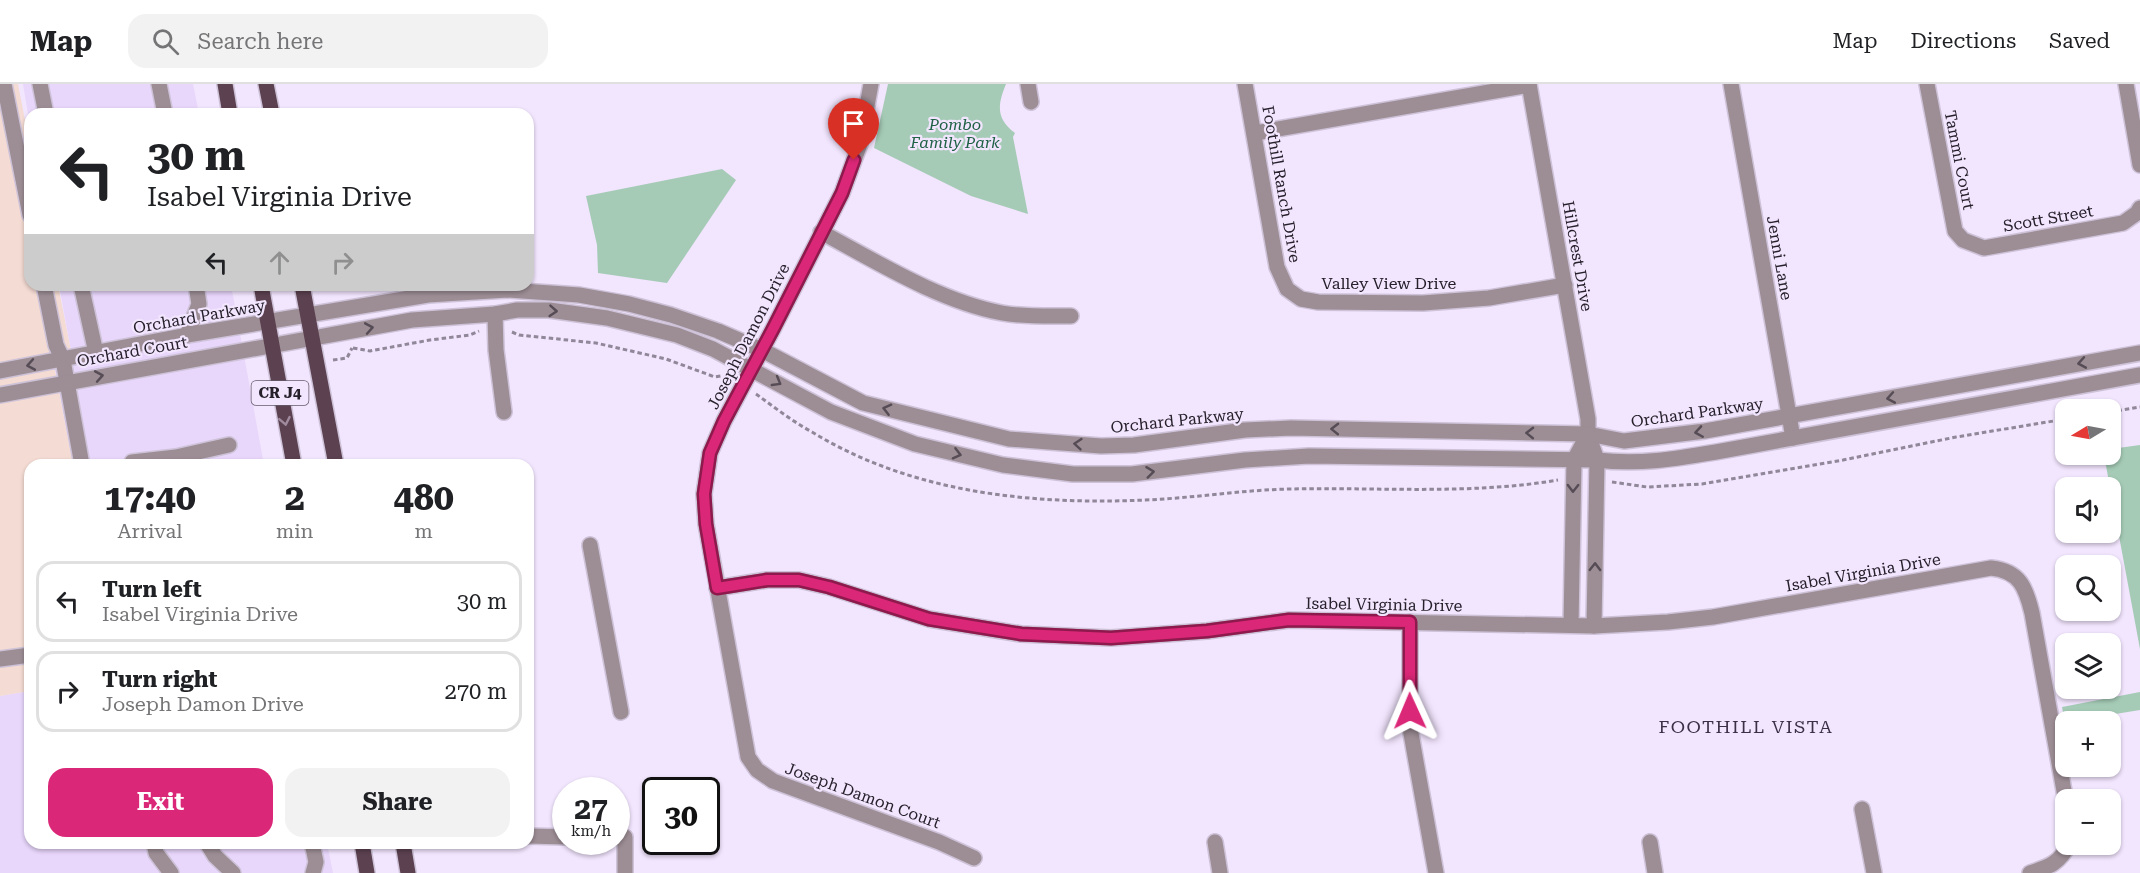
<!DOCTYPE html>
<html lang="en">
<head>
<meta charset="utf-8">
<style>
  :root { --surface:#fff; --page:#f2f2f2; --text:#202124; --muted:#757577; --line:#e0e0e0; --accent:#db2777 }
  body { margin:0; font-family:"Roboto Serif",serif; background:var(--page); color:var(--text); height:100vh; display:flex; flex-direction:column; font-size:22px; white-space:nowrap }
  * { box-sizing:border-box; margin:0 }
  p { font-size:20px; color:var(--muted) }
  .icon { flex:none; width:33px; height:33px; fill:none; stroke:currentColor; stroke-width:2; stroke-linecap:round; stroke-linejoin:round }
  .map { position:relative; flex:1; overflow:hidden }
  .side { position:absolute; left:24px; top:375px; width:510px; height:390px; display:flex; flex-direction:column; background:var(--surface); border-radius:18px; box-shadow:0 2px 4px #0004 }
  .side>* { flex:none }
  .banner { position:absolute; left:24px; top:24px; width:510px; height:183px; border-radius:18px; box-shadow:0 2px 4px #0004; background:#fff; color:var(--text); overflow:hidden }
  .needle { width:39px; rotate:260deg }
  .tools { position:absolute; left:2055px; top:315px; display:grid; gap:12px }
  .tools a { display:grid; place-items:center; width:66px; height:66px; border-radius:12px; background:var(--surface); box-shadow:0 2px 4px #0004; font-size:30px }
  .speed { position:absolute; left:552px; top:693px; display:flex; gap:12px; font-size:30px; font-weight:700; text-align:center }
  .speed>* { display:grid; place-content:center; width:78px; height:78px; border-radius:50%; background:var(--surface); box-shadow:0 2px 4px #0004; line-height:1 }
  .speed small { font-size:15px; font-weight:400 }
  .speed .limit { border:3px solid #111; border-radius:9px; background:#fff; color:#111 }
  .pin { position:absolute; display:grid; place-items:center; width:51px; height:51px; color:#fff; margin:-62px -26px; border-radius:50% 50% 50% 0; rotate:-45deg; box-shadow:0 0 6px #0007 }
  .pin .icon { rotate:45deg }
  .me { position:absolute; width:66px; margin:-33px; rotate:359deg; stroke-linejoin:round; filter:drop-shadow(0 0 4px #0008) }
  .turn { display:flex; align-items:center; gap:21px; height:126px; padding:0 24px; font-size:27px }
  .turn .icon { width:78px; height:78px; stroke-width:2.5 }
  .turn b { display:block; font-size:42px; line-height:51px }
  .lanes { display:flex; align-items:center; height:57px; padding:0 24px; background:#0003; justify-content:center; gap:30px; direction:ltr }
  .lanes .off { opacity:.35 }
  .eta { display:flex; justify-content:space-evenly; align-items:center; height:102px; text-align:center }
  .eta b { font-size:36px; font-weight:700; line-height:42px }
  .cta { display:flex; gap:12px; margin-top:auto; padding:12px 24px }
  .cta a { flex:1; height:69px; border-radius:18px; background:var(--accent); color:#fff; font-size:24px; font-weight:700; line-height:69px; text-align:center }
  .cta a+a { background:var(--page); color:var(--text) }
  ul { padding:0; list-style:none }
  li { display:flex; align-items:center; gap:18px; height:81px; margin:0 12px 9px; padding:0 12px; border:3px solid var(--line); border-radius:18px }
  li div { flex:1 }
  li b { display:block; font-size:22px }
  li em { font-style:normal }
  header { display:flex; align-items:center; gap:36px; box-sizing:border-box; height:84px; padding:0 30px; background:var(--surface); border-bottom:2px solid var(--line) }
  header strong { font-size:28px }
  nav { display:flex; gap:33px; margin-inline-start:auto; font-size:21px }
  .search { width:420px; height:54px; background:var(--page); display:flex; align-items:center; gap:15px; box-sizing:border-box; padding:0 21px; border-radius:18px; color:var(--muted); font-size:22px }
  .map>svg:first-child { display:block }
  .built { fill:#e8d6fb }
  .medical { fill:#f4dbd3 }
  .green { fill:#a5cbb6 }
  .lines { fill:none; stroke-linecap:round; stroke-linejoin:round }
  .minor-casing { stroke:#cdc2d8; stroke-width:18 }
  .major-casing { stroke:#cdc2d8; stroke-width:18 }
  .path { stroke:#908799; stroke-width:3; stroke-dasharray:4.5 3; stroke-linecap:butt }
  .minor { stroke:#9d8d95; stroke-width:15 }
  .major { stroke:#5c4150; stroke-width:15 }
  .oneway { stroke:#564c55 }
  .oneway2 { stroke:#a08b9e }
  .route-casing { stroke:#8e194d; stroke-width:15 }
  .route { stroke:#db2777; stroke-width:10 }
  .labels { text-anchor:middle; stroke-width:4.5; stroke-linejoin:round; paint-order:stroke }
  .shield { fill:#f2e5fe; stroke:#635b6a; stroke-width:1.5 }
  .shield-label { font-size:15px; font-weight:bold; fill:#26202b }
  .park-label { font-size:16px; font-style:italic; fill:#1f6145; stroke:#f2e5fe }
  .street-label { font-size:16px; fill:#26202b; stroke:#f2e5fe }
  .neighbourhood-label { font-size:18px; letter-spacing:1.5px; fill:#3c3047; stroke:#f2e5fe }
</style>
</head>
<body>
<header>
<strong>Map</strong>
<div class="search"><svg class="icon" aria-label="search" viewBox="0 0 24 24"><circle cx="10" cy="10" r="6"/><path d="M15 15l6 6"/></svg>Search here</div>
<nav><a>Map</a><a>Directions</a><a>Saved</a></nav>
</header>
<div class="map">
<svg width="2140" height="789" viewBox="0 0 2140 789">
  <rect width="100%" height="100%" fill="#f2e5fe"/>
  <g class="built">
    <path d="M23,0H193L199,30H30V41Z"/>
    <path d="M59,201H231L264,381H73L52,270L71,267Z"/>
    <path d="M30,607V759H327L333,789H0V612Z"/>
  </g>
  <path class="medical" d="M0,0H18L30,62V201H58L71,267L52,271L73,381H30V607L0,612Z"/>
  <g class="green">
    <path d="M888,0H1006C998,20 995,34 1015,49L1013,53L1028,130L971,112L874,64Z"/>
    <path d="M722,85L736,96L667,199L598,189L597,161L586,112Z"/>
    <path d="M2140,361V565L2104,371L2110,370L2111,365Z"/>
    <path d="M2140,608V626L2066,638L2065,639L2062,623Z"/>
  </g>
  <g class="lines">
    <g class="minor-casing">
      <g id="minor">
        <path d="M4,0L30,131"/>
        <path d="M40,0L46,30"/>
        <path d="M159,0L165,30"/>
        <path d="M871,0L860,60L842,109L773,245L724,337L710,369L704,410L706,440L748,673L757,686L773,697L939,758L974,774"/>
        <path d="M1028,0L1031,18"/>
        <path d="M1245,0L1277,183L1287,205L1301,215L1318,218L1423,219L1489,214L1565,201"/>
        <path d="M1529,0L1588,335V350L1597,376L1594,542"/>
        <path d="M1731,0L1793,354"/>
        <path d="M1927,0L1955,147L1963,156L1984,164L2123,139L2137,129L2140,124"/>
        <path d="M2126,0L2140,81"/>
        <path d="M1255,49L1529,1"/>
        <path d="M821,148C877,178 939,217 1002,229C1025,233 1048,232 1071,232"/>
        <path d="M44,201L56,261L63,276L82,381"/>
        <path d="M81,201L96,269"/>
        <path d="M495,230L496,266L504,328"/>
        <path d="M187,251L199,220L196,201"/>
        <path d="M0,287L187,251L428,211L507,206L579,211L629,220L671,231L718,247L762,266L863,319L1009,355L1101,362L1134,361L1245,346L1291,344L1588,350L1624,357L1705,347L2140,269"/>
        <path d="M0,311L412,236L495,230L517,226H549L607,234L677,251L713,265L831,328L915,360L1003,381L1073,390H1132L1245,376L1309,372L1597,376C1639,381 1675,375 1716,368L2140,291"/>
        <path d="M132,378L176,373L229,361"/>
        <path d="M590,461L621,628"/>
        <path d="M717,504L767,496H799L829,503L929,535L1021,550L1111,554L1207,547L1289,536L1594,542L1668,538L1713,533L1991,484C2020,487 2026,504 2032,529L2066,718"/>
        <path d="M1410,538V644L1436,789"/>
        <path d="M1571,541L1574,376L1588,350"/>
        <path d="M0,575L30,571"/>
        <path d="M1862,725L1874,789"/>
        <path d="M528,752L566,753"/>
        <path d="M616,753H625V789"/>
        <path d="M1215,758L1220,789"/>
        <path d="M1650,758L1655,789"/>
        <path d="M154,759L156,769L171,789"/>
        <path d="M207,759L215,772L233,789"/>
        <path d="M312,759L316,778L313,789"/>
        <path d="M2030,789C2049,783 2060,779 2069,760"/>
      </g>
    </g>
    <g class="major-casing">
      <g id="major">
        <path d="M225,0L230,30"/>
        <path d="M266,0L272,30"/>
        <path d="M261,201L294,381"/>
        <path d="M302,201L336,381"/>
        <path d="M362,759L367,789"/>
        <path d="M403,759L408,789"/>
      </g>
    </g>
    <g class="path">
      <path d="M512,248L519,251L596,259L666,275L715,293L721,292L729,296"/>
      <path d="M353,264L370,267L430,256L470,251L479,247"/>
      <path d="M333,276L347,274L352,264"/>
      <path d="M756,310C774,323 792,337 812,348C912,409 1031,421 1145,416C1194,414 1242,406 1290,405C1379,403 1470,411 1558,396"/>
      <path d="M2110,328L2140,323"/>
      <path d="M1612,398L1647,403L1702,400L1843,376L1956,353L2066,335"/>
    </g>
    <use href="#minor" class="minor"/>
    <use href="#major" class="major"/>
  </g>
  <defs><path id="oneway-chevron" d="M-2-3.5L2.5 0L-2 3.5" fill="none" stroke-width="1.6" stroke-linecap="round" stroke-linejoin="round" transform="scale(1.5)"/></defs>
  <g class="oneway">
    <use href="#oneway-chevron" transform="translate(553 227) rotate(4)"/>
    <use href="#oneway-chevron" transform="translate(369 244) rotate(-10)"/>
    <use href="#oneway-chevron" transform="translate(2082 279) rotate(170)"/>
    <use href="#oneway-chevron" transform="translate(31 281) rotate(170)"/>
    <use href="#oneway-chevron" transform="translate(99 292) rotate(-10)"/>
    <use href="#oneway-chevron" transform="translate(777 298) rotate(30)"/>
    <use href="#oneway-chevron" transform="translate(1891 314) rotate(170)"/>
    <use href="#oneway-chevron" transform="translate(887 325) rotate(-166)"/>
    <use href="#oneway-chevron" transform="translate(1335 345) rotate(-179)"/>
    <use href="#oneway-chevron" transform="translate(1699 348) rotate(171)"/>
    <use href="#oneway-chevron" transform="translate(1530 349) rotate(-179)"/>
    <use href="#oneway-chevron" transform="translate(1078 360) rotate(-175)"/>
    <use href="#oneway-chevron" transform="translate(957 370) rotate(14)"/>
    <use href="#oneway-chevron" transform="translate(1150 388) rotate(-7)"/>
    <use href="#oneway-chevron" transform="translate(1573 404) rotate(91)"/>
    <use href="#oneway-chevron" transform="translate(1595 483) rotate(-89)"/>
  </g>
  <use class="oneway2" href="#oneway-chevron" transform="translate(285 337) rotate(79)"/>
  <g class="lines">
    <g class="route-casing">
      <path id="route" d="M854,76L842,109L773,245L724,337L710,369L704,410L706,440L717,504L767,496H799L829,503L929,535L1021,550L1111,554L1207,547L1289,536L1410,538V627"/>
    </g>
    <use href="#route" class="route"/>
  </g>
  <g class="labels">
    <rect class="shield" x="251.5" y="297" width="57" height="24" rx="4.5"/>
    <g class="shield-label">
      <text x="280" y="314">CR J4</text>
    </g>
    <g class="park-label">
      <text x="955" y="46">Pombo<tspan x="955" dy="18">Family Park</tspan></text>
    </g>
    <g class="street-label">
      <text transform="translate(1960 76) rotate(79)" y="6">Tammi Court</text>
      <text transform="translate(1282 100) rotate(80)" y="6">Foothill Ranch Drive</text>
      <text transform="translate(2048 134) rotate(-10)" y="6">Scott Street</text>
      <text transform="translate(1578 172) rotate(80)" y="6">Hillcrest Drive</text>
      <text transform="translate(1780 174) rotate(80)" y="6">Jenni Lane</text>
      <text x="1389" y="205">Valley View Drive</text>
      <text transform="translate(199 232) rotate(-10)" y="6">Orchard Parkway</text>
      <text transform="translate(748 252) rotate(-63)" y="6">Joseph Damon Drive</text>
      <text transform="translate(132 267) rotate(-10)" y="6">Orchard Court</text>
      <text transform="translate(1697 328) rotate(-8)" y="6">Orchard Parkway</text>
      <text transform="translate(1177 336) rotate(-6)" y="6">Orchard Parkway</text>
      <text transform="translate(1863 488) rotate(-10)" y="6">Isabel Virginia Drive</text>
      <text transform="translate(1384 520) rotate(1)" y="6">Isabel Virginia Drive</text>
      <text transform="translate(863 711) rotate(20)" y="6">Joseph Damon Court</text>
    </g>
    <g class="neighbourhood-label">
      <text x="1746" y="649">FOOTHILL VISTA</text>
    </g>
  </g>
</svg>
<div class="tools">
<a><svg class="needle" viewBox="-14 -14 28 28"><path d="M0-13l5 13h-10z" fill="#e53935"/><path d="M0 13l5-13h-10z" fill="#757577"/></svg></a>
<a><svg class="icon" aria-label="sound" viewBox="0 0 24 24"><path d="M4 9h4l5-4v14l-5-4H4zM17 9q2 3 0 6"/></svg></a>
<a><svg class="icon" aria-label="search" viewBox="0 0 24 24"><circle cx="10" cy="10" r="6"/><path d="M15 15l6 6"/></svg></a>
<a><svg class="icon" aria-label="layers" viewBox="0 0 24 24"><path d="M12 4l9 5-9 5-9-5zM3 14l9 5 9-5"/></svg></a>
<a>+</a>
<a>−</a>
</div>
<div class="speed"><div>27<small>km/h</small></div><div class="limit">30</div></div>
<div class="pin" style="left:854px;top:76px;background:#d93025"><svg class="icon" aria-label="arrive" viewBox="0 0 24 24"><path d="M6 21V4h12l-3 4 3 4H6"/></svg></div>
<svg class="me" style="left:1410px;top:627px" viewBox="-20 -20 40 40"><path d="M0-17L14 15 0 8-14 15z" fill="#db2777" stroke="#fff" stroke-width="4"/></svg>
<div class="banner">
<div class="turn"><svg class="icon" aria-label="left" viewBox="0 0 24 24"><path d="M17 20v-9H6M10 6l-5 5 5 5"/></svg><div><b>30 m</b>Isabel Virginia Drive</div></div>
<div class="lanes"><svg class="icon" aria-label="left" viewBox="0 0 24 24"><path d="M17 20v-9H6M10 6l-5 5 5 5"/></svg><svg class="icon off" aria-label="ahead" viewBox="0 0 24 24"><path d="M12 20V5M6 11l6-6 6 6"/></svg><svg class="icon off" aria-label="right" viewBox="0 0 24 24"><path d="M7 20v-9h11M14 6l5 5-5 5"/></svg></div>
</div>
<section class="side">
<div class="eta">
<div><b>17:40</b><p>Arrival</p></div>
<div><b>2</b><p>min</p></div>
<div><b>480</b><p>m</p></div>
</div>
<ul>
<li><svg class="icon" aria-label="left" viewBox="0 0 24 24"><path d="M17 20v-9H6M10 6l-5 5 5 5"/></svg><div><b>Turn left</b><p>Isabel Virginia Drive</p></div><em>30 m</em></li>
<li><svg class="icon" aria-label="right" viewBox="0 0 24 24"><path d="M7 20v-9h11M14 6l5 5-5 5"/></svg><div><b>Turn right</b><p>Joseph Damon Drive</p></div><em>270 m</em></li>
</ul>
<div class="cta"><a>Exit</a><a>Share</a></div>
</section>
</div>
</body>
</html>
